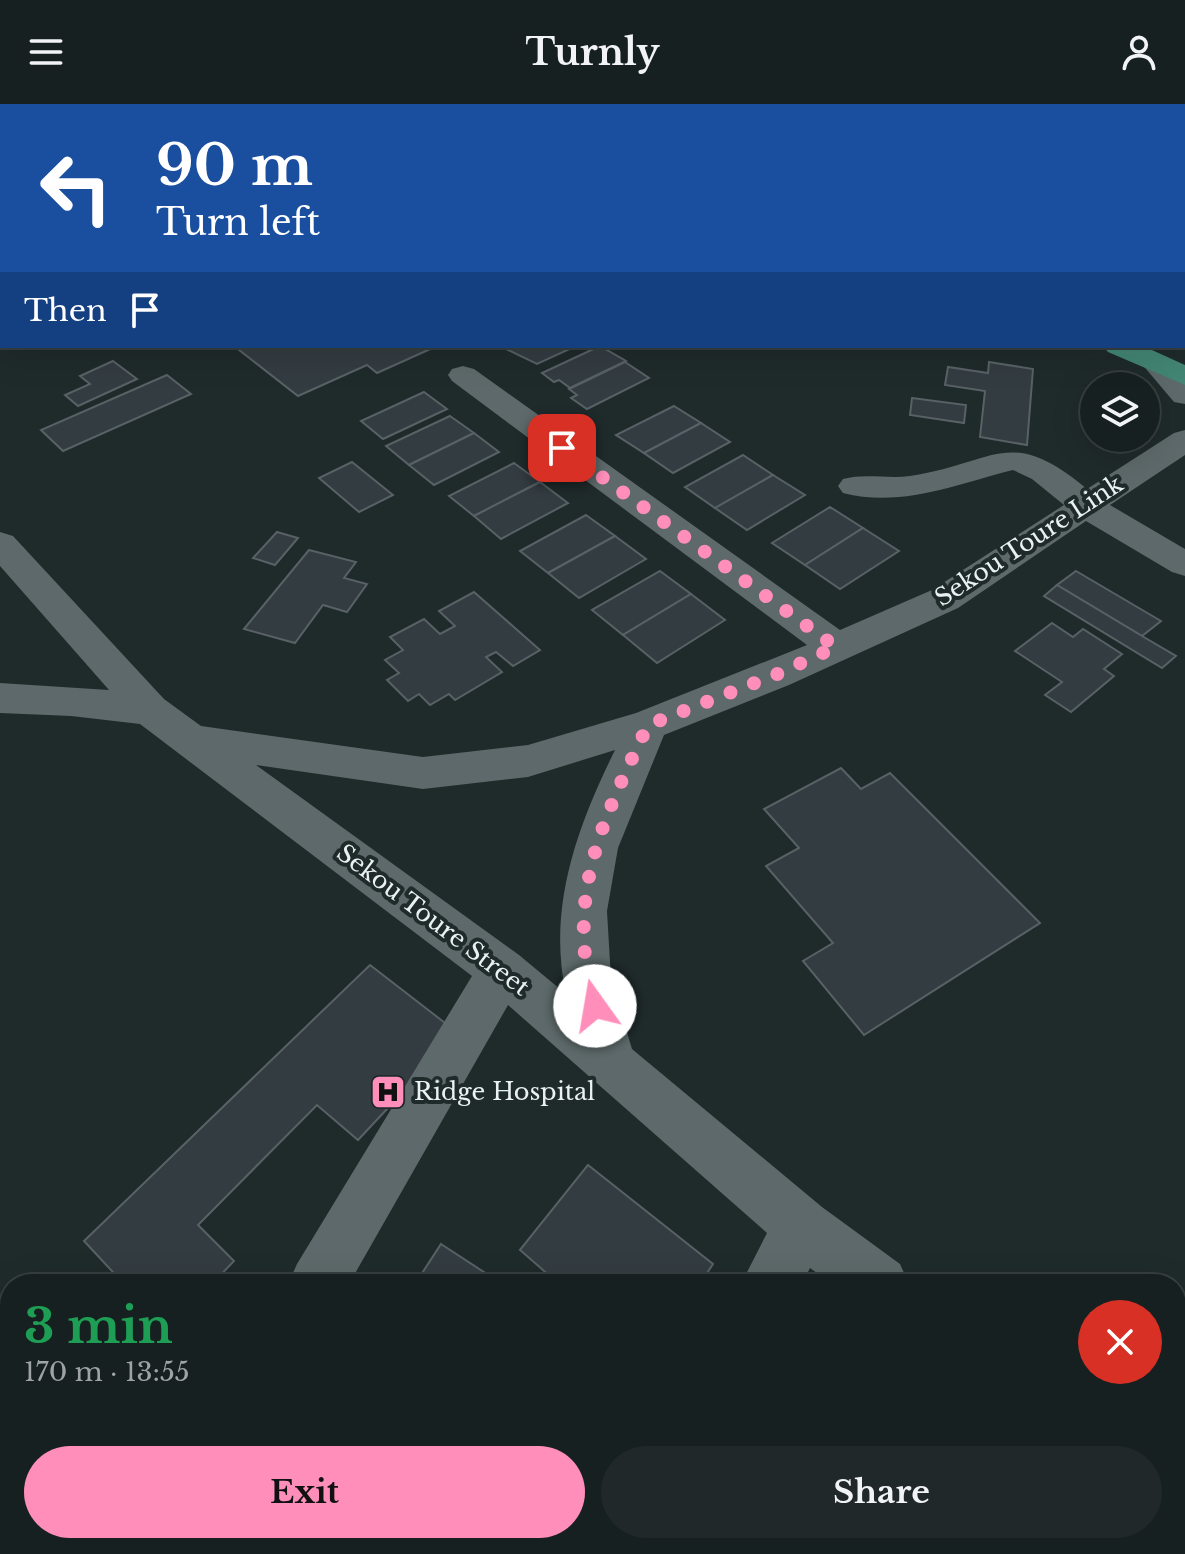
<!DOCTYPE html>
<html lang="en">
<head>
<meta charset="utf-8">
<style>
  :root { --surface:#172020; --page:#202829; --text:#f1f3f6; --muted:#9ea3a5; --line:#363e3e; --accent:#ff8eba }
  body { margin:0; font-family:"Libre Baskerville",serif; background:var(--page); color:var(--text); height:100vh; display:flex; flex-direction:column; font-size:30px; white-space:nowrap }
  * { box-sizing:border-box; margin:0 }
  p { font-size:26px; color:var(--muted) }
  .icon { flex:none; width:44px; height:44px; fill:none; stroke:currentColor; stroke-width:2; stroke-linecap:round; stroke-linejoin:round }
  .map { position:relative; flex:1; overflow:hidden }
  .drawer { position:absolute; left:0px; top:1170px; width:1186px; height:280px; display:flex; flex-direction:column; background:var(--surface); border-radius:32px 32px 0 0; box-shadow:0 8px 32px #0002,0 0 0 2px var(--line) }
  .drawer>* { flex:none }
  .guide { position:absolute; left:0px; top:0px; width:1186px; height:244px; box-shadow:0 8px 32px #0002,0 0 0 2px var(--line); background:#1a4fa0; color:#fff; overflow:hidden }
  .buttons { position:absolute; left:1080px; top:268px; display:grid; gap:16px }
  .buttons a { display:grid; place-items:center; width:80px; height:80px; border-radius:50%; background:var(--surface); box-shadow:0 8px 32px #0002,0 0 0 2px var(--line); font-size:40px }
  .pin { position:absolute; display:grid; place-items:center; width:68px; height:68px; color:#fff; margin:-34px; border-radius:16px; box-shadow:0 4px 12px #0006 }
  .me { position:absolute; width:88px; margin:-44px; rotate:347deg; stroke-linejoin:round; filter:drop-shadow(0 0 6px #0008) }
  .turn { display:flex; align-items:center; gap:28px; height:168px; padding:0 24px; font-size:36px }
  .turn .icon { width:104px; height:104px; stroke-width:2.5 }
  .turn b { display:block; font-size:56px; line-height:68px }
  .then { display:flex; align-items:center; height:76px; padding:0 24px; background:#0003; gap:16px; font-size:30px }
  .round { display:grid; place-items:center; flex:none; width:84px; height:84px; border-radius:42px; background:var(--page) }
  .overview { display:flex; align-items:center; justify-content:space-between; height:136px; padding:0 24px }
  h1 { font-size:48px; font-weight:800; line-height:60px; color:#1e9e55 }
  .primary-button { display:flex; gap:16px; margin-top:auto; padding:16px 24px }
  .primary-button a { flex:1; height:92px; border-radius:48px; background:var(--accent); color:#111; font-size:32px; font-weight:800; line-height:92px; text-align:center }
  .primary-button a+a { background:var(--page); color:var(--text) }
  header { display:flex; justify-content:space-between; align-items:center; height:104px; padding:0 24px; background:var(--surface); font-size:36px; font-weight:800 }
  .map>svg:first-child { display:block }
  .building { fill:#333c41; stroke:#576166; stroke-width:2 }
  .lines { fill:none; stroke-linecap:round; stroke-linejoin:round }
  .minor { fill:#5d696a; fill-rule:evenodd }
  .major { fill:#438674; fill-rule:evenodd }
  .route { stroke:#ff8eba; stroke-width:14; stroke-dasharray:0 25.2 }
  .labels { text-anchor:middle; stroke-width:8; stroke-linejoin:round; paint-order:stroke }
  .street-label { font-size:24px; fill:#eaf1f2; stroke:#1f2a2a }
  .poi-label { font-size:24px; fill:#eaf1f2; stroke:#1f2a2a; text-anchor:start }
</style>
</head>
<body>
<header><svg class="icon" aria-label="menu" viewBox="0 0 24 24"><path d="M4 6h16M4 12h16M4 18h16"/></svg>Turnly<svg class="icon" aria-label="person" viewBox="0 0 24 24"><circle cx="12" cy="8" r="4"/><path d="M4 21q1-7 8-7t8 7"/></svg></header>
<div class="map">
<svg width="1185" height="1450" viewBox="0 0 1185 1450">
  <rect width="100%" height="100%" fill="#1f2a2a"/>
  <g class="building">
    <path d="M1012,0H1092L1096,2H1005Z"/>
    <path d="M234,242H437L377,269L367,261L298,292Z"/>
    <path d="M516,242H576L537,260L508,246Z"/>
    <path d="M600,242L626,257L570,284L559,276L554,278L542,269Z"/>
    <path d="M113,257L137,275L78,302L65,291L90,280L80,272Z"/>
    <path d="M625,258L649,274L587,305L571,294L577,291L569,285Z"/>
    <path d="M989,258L1033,265L1027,341L980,333L985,287L945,281L948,263L988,269Z"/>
    <path d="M167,271L191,290L63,347L41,326Z"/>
    <path d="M424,288L447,305L383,335L361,317Z"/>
    <path d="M912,294L966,301L964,319L910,311Z"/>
    <path d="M674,302L701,319L644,349L616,331Z"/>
    <path d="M450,312L474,329L409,361L386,342Z"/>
    <path d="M701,319L730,338L673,369L644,349Z"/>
    <path d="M474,329L499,348L434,381L409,361Z"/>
    <path d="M743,351L773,371L715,404L685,383Z"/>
    <path d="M352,358L393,391L359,408L319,374Z"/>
    <path d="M514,359L540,378L474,412L449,392Z"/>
    <path d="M773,371L805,391L747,426L715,404Z"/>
    <path d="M540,378L568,399L501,435L474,412Z"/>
    <path d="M830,403L863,424L805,461L772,439Z"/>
    <path d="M586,411L615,432L548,469L520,447Z"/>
    <path d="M863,424L899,447L840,485L805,461Z"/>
    <path d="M277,428L298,434L275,461L253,454Z"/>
    <path d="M615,432L646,455L579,494L548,469Z"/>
    <path d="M309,446L356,458L344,474L367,480L347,508L323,501L295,539L244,525Z"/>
    <path d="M660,467L691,490L623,531L592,506Z"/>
    <path d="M1076,467L1161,517L1142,532L1057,481Z"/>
    <path d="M1057,481L1142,532L1176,552L1162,564L1044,492Z"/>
    <path d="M474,488L540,546L513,562L496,548L486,553L502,568L455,596L449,590L430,601L419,590L408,597L387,576L399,569L385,556L403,546L390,533L424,515L440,530L455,522L439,507Z"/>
    <path d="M691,490L725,516L657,559L623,531Z"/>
    <path d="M1052,519L1073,533L1083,525L1122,550L1104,565L1114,572L1071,608L1045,591L1062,578L1015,547Z"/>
    <path d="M841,664L861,685L890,669L1040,819L864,931L803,857L833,839L766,762L799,744L764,705Z"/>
    <path d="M370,861L458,929L358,1036L317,1001L198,1121L234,1157L212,1180H124L84,1137Z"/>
    <path d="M588,1061L713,1160L700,1180H559L520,1146Z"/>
    <path d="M441,1140L490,1172L485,1180H415Z"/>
    <path d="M10,1306V1404L0,1417V1318Z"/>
    <path d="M69,1440H168L161,1450H62Z"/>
    <path d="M762,1440H938L936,1450H760Z"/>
  </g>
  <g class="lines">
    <g class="minor">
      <path d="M114,0H141L113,2Z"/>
      <path d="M271,0H296L297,2H272Z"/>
      <path d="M376,0H403L375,2Z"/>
      <path d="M487,0H512L513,2H488Z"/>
      <path d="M919,0H948L918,2Z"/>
      <path d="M984,0H1012L983,2Z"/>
      <path d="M1107,0H1132L1133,2H1108Z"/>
      <rect x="0" y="52" width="2" height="16"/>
      <path d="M1156,250L1167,253L1185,273V300L1174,298L1141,259L1145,253Z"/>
      <path d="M463,262L474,265L840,526L932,486L1064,401L1032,375L1013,366C957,380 902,404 843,389L838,382L843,375C864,369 888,375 910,372C996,359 1009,320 1087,385L1174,329L1185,326V351L1110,401L1185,445V472L1172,468L1086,417L958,504L789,581L664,631L618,744L607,807L611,875L632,945L822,1103L900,1160L909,1180H832L810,1164L802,1180H741L767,1129L508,901L349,1180H288L297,1160L472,872L140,620L71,612L0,609V579L109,586L0,462V428L13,432L164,595L201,622L423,653L528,641L636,609L807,541L452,277L448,271L452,265ZM615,646C577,723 547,804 566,890L519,851L256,661L423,685L528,673Z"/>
      <path d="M1176,1366L1185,1370V1437L1176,1434Z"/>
      <path d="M404,1440H470L466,1450H400Z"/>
      <path d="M948,1440H1014L1013,1450H947Z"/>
    </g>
    <g class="major">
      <path d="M583,0H608L609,2H584Z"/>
      <path d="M618,0H643L644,2H619Z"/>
      <path d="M1103,242H1143L1185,261V281L1108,248Z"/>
    </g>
  </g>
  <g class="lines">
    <path class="route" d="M562,344L836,543L775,571L648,621C602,717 564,794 595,902"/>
  </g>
  <defs>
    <g id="hospital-square" transform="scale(1.8)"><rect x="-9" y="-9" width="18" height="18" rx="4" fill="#ff8eba" stroke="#1f2a2a"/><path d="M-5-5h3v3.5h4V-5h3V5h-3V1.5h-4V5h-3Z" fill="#111"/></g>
  </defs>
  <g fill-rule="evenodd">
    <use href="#hospital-square" x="388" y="988"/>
  </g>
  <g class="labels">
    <g class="street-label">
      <text transform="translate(1029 437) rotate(-33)" y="8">Sekou Toure Link</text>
      <text transform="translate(433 816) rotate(37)" y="8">Sekou Toure Street</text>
    </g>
    <g class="poi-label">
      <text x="414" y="996">Ridge Hospital</text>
    </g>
  </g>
</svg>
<div class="buttons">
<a><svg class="icon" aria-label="layers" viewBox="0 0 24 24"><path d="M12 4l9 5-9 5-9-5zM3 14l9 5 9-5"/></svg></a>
</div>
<div class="pin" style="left:562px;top:344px;background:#d93025"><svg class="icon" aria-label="arrive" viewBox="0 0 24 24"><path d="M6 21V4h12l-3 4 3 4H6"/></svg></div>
<svg class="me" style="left:595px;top:902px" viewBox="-20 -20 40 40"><circle r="19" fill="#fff"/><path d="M0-13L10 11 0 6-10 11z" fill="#ff8eba"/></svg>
<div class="guide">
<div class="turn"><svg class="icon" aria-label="left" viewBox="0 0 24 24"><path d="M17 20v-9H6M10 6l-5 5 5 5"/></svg><div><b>90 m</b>Turn left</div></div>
<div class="then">Then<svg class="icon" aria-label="arrive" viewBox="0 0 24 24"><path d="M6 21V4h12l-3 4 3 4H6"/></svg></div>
</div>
<section class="drawer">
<div class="overview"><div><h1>3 min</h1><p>170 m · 13:55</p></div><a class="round" style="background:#d93025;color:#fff"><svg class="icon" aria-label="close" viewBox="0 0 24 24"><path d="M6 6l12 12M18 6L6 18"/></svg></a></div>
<div class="primary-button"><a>Exit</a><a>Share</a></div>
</section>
</div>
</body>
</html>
